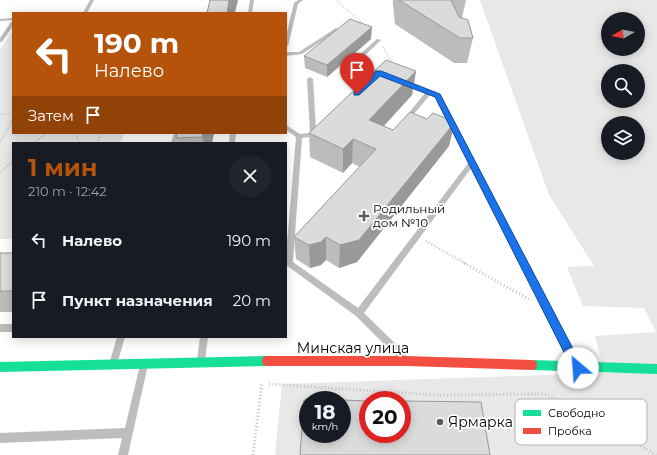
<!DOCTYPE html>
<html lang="ru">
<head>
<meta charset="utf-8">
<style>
  :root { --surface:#171b24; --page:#20242c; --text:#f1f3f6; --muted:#9ea1a6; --accent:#b45309 }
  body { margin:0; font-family:Montserrat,sans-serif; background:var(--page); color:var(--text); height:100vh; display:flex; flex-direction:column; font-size:15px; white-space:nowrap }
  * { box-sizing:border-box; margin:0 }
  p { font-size:13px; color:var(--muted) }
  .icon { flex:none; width:22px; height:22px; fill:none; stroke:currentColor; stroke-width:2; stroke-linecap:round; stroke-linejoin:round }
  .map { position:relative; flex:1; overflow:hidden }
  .drawer { position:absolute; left:12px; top:142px; width:275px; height:196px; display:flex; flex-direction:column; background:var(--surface); border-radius:0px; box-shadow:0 2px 10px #0003 }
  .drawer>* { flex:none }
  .top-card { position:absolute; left:12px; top:12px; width:275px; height:122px; border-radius:0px; box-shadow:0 2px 10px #0003; background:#b45309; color:#fff; overflow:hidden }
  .needle { width:26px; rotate:261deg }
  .controls { position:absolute; left:601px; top:12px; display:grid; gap:8px }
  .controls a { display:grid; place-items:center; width:44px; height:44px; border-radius:50%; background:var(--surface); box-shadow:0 2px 10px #0003; font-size:20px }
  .speed { position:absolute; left:299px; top:391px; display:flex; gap:8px; font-size:20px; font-weight:700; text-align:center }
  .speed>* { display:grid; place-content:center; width:52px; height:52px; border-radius:50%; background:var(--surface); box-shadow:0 2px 10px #0003; line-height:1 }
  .speed small { font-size:10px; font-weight:400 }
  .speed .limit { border:6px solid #d22; background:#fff; color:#111 }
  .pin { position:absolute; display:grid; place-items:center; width:34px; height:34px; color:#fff; margin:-41px -17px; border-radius:50% 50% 50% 0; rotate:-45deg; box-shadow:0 0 4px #0007 }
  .pin .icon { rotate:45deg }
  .me { position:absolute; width:44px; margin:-22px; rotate:333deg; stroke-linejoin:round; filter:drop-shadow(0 0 3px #0008) }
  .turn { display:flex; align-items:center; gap:14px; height:84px; padding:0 16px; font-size:18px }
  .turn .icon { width:52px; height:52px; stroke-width:2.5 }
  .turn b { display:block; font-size:28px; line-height:34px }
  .then { display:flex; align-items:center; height:38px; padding:0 16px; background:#0003; gap:8px; font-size:15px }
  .round { display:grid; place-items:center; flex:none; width:42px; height:42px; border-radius:21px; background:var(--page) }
  .overview { display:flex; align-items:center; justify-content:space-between; height:68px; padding:0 16px }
  h1 { font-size:24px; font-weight:700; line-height:30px; color:var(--accent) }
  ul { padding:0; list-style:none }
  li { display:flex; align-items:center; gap:12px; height:60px; padding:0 16px }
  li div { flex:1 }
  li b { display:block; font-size:15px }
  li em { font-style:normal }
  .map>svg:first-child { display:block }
  .green { fill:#e8e8e8; fill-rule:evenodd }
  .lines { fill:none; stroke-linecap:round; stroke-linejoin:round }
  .path-far2 { stroke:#c2c2c2; stroke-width:2; stroke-dasharray:0.5 1.5; stroke-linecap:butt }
  .path-far1 { stroke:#c2c2c2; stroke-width:2.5; stroke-dasharray:1 2; stroke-linecap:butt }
  .path { stroke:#c2c2c2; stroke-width:3; stroke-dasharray:1 2.5; stroke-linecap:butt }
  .lane { fill:#bdbdbd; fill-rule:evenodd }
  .fast { fill:#16e098; fill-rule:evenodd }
  .jam { fill:#f24e42; fill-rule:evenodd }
  .wall { fill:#bcbcbc }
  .shaded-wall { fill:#999 }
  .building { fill:#dbdbdb; stroke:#999 }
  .route { fill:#1a73e8; stroke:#114b97 }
  .poi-dot { fill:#595959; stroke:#fff; stroke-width:1.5 }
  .labels { text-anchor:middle; stroke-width:3.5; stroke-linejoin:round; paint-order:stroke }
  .poi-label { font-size:12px; fill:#000; stroke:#fff; text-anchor:start }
  .near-street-label { font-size:14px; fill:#000; stroke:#fff }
  .near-poi-label { font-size:14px; fill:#000; stroke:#fff; text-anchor:start }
  .key { fill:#fff; stroke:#b2b2b2; stroke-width:1 }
  .key-label { font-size:11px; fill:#000 }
</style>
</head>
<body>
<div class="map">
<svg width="657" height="455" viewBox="0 0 657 455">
  <rect width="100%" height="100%" fill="#fff"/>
  <g class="green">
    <path d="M480,0H657V364H602L595,336L656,332L644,308L583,306L567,267L594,266L549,195ZM608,19H638V49H608ZM608,71H638V101H608ZM608,123H638V153H608Z"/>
    <path d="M13,30V133H124L121,143H13V239H0V49Z"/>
    <path d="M604,373H657V455H275L282,384ZM308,400H342V434H308ZM368,400H402V434H368Z"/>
  </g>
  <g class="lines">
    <g class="path-far2">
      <path d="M336,0L364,25"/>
      <path d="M383,47L392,63"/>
      <path d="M0,114H13"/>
    </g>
    <g class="path-far1">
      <path d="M76,133L79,143"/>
      <path d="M0,142L13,120"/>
      <path d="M34,143L46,133"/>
      <path d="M97,143L102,133"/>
      <path d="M0,172L13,161"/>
      <path d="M426,241L466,264"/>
    </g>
    <g class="path">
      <path d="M464,263L530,300"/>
      <path d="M269,384L437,395L544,394L578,408L656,455"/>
      <path d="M253,455L262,382"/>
    </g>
    <g class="lane">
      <path d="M90,0H94L87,13H83Z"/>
      <path d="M250,0H254L252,13H248Z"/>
      <path d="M298,0H303L298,4L288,46L286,47V36L294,3Z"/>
      <path d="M13,18V20L0,21V19Z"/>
      <path d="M11,22H13V26L2,42H0V38Z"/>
      <path d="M336,28L340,29L302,54L286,56V52H299Z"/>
      <path d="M377,39L381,40L361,59L363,64L381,72V74L375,78L372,76L375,73L359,66L355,59Z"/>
      <path d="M310,77L313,79L316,129L319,130L320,131L315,136L302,138L293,262L358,308L469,162L436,97L430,95L408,121H404V119L425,93L402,83L405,81L407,82L431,91L441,96L577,358L578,361L577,364L574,365L571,364L472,167L364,313L405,353L406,356L405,359L402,360L399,359L356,316L286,265V255L296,137L286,130V125L300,134L310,133L307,79Z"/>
      <path d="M174,133H180L177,143H171Z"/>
      <path d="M230,133H236L235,143H229Z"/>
      <rect x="0" y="324" width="13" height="8"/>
      <path d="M117,337H125L118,361L117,364L114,365L111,364L110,361Z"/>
      <path d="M200,337H208L205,361L204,364L201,365L198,364L197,361Z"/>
      <path d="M143,365L146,366L147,369L128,455H118L122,438L0,443V433L125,428L139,369L140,366Z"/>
    </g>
    <g class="fast">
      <path d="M267,356L271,357L272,361L271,365L267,366L0,372V362Z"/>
      <path d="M532,360L657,364V374L532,370L528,369L527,365L528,361Z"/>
    </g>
    <path class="jam" d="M267,356H406L532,360L536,361L537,365L536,369L532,370L406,366H267L263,365L262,361L263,357Z"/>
  </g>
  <g class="wall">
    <path d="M393,0H466L462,18H461L473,38L467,63H454L395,24L393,5Z"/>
    <path d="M371,39L327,77L305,68L304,56Z"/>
    <path d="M416,71L412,95L384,126L393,130L449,146L357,262L339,268L326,260L321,265L310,268L296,259L294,237L360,167L352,163L343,173L310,157L309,133Z"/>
    <path d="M177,133H214L212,143H178L176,138Z"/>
    <rect x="0" y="253" width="13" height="59"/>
  </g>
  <g class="shaded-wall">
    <path d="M229,0H238L235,13H227Z"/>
    <path d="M372,27L371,39L327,77V65Z"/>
    <path d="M416,71L412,95L367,144L369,120Z"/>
    <path d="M455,122L449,146L357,262L339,268L340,245Z"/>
    <path d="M203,133H214L212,143H204L202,137Z"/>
    <path d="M353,139L352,163L343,173V149Z"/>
    <path d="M326,237V260L321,265L310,268L309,245Z"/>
  </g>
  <g class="building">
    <path d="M210,0H229L227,13H207Z"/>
    <path d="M399,0H451L459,17L468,20L473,38H460Z"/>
    <path d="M350,19L372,27L327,65L304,56Z"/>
    <path d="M386,60L416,71L369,120L393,130L410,112L427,119L433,113L455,122L359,240L340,245L326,237L321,242L309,245L294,237L376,149L353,139L343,149L309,133Z"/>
    <path d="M177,133H203L202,137L176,138Z"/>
    <rect x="0" y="253" width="13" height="38"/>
    <path d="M304,400H324H308V434H342V400L368,401V434H402V401L481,402L490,455H300Z"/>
  </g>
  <path class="route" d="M376,71H381L440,94L581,364L583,368L581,372L578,373L574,372L435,97L380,76L359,95H354V92Z"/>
  <g class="poi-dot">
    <path d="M362 210h4v4h4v4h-4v4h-4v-4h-4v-4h4z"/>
    <circle cx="440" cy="422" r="4"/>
  </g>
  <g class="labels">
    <g class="poi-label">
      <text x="373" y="213">Родильный<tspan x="373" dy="14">дом №10</tspan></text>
    </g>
    <g class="near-street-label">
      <text x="353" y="353">Минская улица</text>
    </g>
    <g class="near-poi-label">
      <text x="448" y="427">Ярмарка</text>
    </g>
  </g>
  <rect x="515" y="399" width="132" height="46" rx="6" class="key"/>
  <rect x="523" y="410" width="18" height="6" fill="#16e098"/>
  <rect x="523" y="428" width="18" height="6" fill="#f24e42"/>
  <g class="key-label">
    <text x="548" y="417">Свободно</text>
    <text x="548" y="435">Пробка</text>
  </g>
</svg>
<div class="controls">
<a><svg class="needle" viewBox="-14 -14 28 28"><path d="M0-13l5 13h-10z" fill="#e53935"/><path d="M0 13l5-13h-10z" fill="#9ea1a6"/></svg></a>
<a><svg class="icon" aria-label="search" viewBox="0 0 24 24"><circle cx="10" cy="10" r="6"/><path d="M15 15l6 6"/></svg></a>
<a><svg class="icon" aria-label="layers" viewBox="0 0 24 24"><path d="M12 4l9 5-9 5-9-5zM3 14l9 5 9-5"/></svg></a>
</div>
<div class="speed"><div>18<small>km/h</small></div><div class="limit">20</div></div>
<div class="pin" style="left:357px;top:94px;background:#d93025"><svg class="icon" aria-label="arrive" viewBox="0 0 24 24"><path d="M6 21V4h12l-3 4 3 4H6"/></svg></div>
<svg class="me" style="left:578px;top:368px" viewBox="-20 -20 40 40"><circle r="19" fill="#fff"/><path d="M0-13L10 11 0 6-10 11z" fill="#1a73e8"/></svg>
<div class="top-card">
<div class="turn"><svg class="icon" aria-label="left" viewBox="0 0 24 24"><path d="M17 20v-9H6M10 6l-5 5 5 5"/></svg><div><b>190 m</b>Налево</div></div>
<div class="then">Затем<svg class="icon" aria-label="arrive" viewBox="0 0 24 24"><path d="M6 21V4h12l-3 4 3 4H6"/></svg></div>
</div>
<section class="drawer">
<div class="overview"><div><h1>1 мин</h1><p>210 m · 12:42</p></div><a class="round"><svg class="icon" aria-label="close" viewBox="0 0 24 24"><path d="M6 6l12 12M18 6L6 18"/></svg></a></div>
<ul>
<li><svg class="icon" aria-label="left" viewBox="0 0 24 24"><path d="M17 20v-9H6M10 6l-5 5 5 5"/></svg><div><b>Налево</b></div><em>190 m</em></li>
<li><svg class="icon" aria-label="arrive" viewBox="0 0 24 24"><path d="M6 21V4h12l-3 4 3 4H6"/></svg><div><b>Пункт назначения</b></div><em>20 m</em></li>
</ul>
</section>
</div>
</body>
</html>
